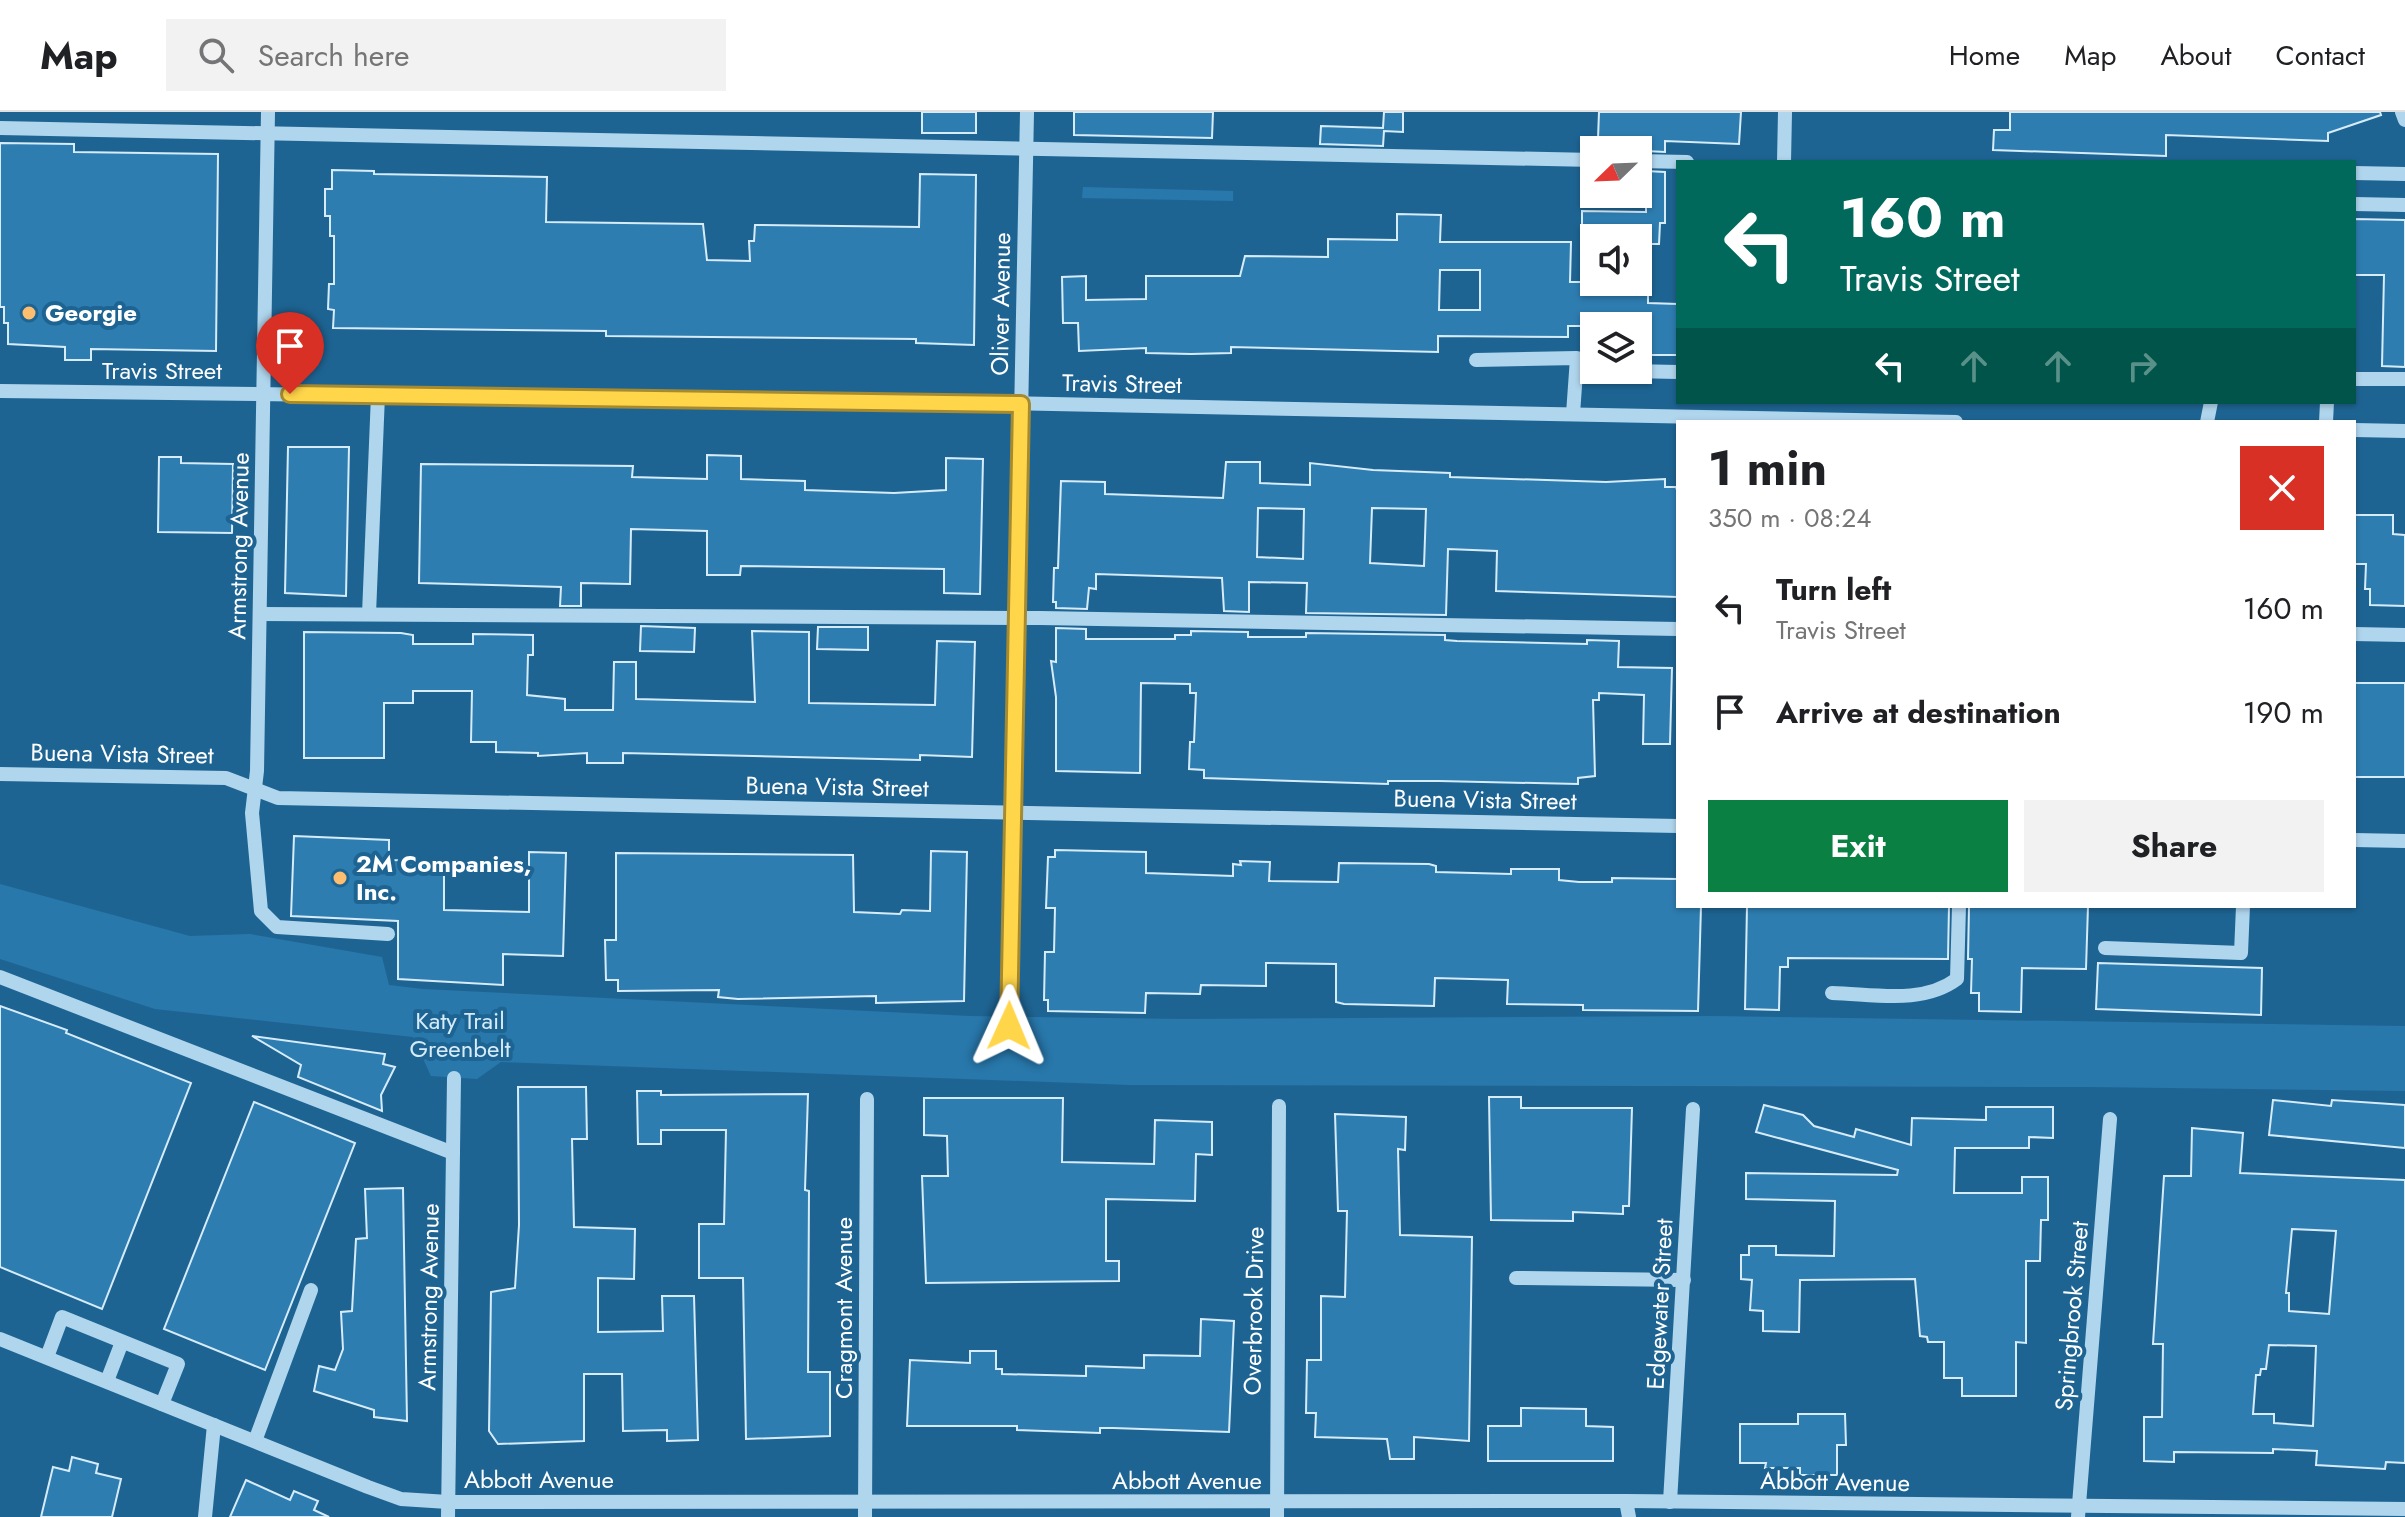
<!DOCTYPE html>
<html lang="en">
<head>
<meta charset="utf-8">
<style>
  :root { --surface:#fff; --page:#f2f2f2; --text:#202124; --muted:#757577; --line:#e0e0e0; --accent:#0b8043 }
  body { margin:0; font-family:Jost,sans-serif; background:var(--page); color:var(--text); height:100vh; display:flex; flex-direction:column; font-size:30px; white-space:nowrap }
  * { box-sizing:border-box; margin:0 }
  p { font-size:26px; color:var(--muted) }
  .icon { flex:none; width:44px; height:44px; fill:none; stroke:currentColor; stroke-width:2; stroke-linecap:round; stroke-linejoin:round }
  .map { position:relative; flex:1; overflow:hidden }
  .drawer { position:absolute; left:1676px; top:308px; width:680px; height:488px; display:flex; flex-direction:column; background:var(--surface); border-radius:0px; box-shadow:0 2px 6px #0004 }
  .drawer>* { flex:none }
  .guide { position:absolute; left:1676px; top:48px; width:680px; height:244px; border-radius:0px; box-shadow:0 2px 6px #0004; background:#00695c; color:#fff; overflow:hidden }
  .needle { width:52px; rotate:247deg }
  .controls { position:absolute; left:1580px; top:24px; display:grid; gap:16px }
  .controls a { display:grid; place-items:center; width:72px; height:72px; border-radius:0px; background:var(--surface); box-shadow:0 2px 6px #0004; font-size:40px }
  .pin { position:absolute; display:grid; place-items:center; width:68px; height:68px; color:#fff; margin:-82px -34px; border-radius:50% 50% 50% 0; rotate:-45deg; box-shadow:0 0 8px #0007 }
  .pin .icon { rotate:45deg }
  .me { position:absolute; width:88px; margin:-44px; rotate:1deg; stroke-linejoin:round; filter:drop-shadow(0 0 6px #0008) }
  .turn { display:flex; align-items:center; gap:28px; height:168px; padding:0 32px; font-size:36px }
  .turn .icon { width:104px; height:104px; stroke-width:2.5 }
  .turn b { display:block; font-size:56px; line-height:68px }
  .lanes { display:flex; align-items:center; height:76px; padding:0 32px; background:#0003; justify-content:center; gap:40px; direction:ltr }
  .lanes .off { opacity:.35 }
  .round { display:grid; place-items:center; flex:none; width:84px; height:84px; border-radius:0px; background:var(--page) }
  .head { display:flex; align-items:center; justify-content:space-between; height:136px; padding:0 32px }
  h1 { font-size:48px; font-weight:700; line-height:60px }
  .primary-button { display:flex; gap:16px; margin-top:auto; padding:16px 32px }
  .primary-button a { flex:1; height:92px; border-radius:0px; background:var(--accent); color:#fff; font-size:32px; font-weight:700; line-height:92px; text-align:center }
  .primary-button a+a { background:var(--page); color:var(--text) }
  ul { padding:0; list-style:none }
  li { display:flex; align-items:center; gap:24px; height:104px; padding:0 32px }
  li div { flex:1 }
  li b { display:block; font-size:30px }
  li em { font-style:normal }
  header { display:flex; align-items:center; gap:48px; box-sizing:border-box; height:112px; padding:0 40px; background:var(--surface); border-bottom:2px solid var(--line) }
  header strong { font-size:38px }
  nav { display:flex; gap:44px; margin-inline-start:auto; font-size:28px }
  .search { width:560px; height:72px; background:var(--page); display:flex; align-items:center; gap:20px; box-sizing:border-box; padding:0 28px; border-radius:0px; color:var(--muted); font-size:30px }
  .map>svg:first-child { display:block }
  .green { fill:#2878ac }
  .building { fill:#2e7db1; stroke:#d6ecfa; stroke-width:2; fill-rule:evenodd }
  .lines { fill:none; stroke-linecap:round; stroke-linejoin:round }
  .minor { stroke:#b0d6ee; stroke-width:14 }
  .route-casing { stroke:#a68a30; stroke-width:20 }
  .route { stroke:#ffd54a; stroke-width:14 }
  .poi-dot { fill:#fdbe70; stroke:#1e6493; stroke-width:3 }
  .labels { text-anchor:middle; stroke-width:8; stroke-linejoin:round; paint-order:stroke }
  .street-label { font-size:24px; fill:#fff; stroke:#1e6493 }
  .poi-label { font-size:24px; font-weight:bold; fill:#fff; stroke:#1e6493; text-anchor:start }
  .park-label { font-size:24px; fill:#d6ecfa; stroke:#1e6493 }
</style>
</head>
<body>
<header>
<strong>Map</strong>
<div class="search"><svg class="icon" aria-label="search" viewBox="0 0 24 24"><circle cx="10" cy="10" r="6"/><path d="M15 15l6 6"/></svg>Search here</div>
<nav><a>Home</a><a>Map</a><a>About</a><a>Contact</a></nav>
</header>
<div class="map">
<svg width="2405" height="1405" viewBox="0 0 2405 1405">
  <rect width="100%" height="100%" fill="#1e6493"/>
  <g class="green">
    <path d="M1083,75L1233,79V89L1082,86Z"/>
    <path d="M0,772L190,824L250,822L382,845L389,873L423,877L969,904L1183,907L1713,904L2405,914V979L2090,975L1129,973L501,950L477,967L431,964L413,925L155,897L0,847Z"/>
  </g>
  <g class="building">
    <rect x="922" y="0" width="54" height="21"/>
    <path d="M1074,0H1213L1212,26L1074,23Z"/>
    <path d="M1384,0H1403V20L1384,19L1383,34L1320,32L1321,14L1383,16Z"/>
    <path d="M1599,0H1741L1739,32L1665,29V40L1646,39L1647,29L1598,27Z"/>
    <path d="M2010,0H2380L2381,3L2328,21V29L2166,23V44L1993,38L1994,18H2010Z"/>
    <path d="M0,31L74,32V40L218,42L216,239L91,237V248H65V235L8,232V211H4V195H0Z"/>
    <path d="M332,58L374,59V62L547,65L546,110L703,112L707,148L750,149L749,129H754L755,113L919,115L920,62L976,63L974,233L916,231V227L606,224V219L333,216L334,198L328,197L329,172H334V124H330V104H325V77H332Z"/>
    <path d="M1646,59L1665,60V111H1660L1659,132H1638V126H1582V99L1646,100Z"/>
    <path d="M1397,102L1441,103L1440,130H1571L1570,170H1648V191L1678,192V243H1638V214H1568V225L1438,224V240L1231,235V241L1191,242L1146,241V236L1079,239L1078,211H1063L1062,165L1086,164V188L1146,187V164H1240L1245,144L1328,145V127L1397,128ZM1440,158H1480V198H1439Z"/>
    <path d="M2354,107L2405,108V255L2382,254L2384,163H2354Z"/>
    <path d="M288,335H349L346,484L285,481Z"/>
    <path d="M707,343L741,344V367L805,369V378L894,381L946,378V346L983,347L980,482L944,481V457L741,454L740,463H707V419L631,417L630,472L581,471V494H560L561,475L419,471L421,352L633,354L632,365L707,367Z"/>
    <path d="M159,345H181V351L233,352L232,421L158,420Z"/>
    <path d="M1226,350H1260V371L1310,373V351L1373,358L1450,361V365L1606,370L1665,367V375H1676L1678,381V485L1496,479L1497,439L1448,437L1446,503L1306,501L1307,471L1249,470V500L1224,499L1222,466L1096,462V477L1089,476L1087,497L1056,496V490H1053L1054,456H1058L1061,369L1105,370V382L1223,386ZM1258,396L1304,397L1303,447L1257,445ZM1372,396L1426,397L1424,454L1370,451Z"/>
    <path d="M2354,403H2393V422L2405,423V494L2370,493V477H2365L2366,452H2354Z"/>
    <path d="M641,514L695,516L694,540L640,539Z"/>
    <path d="M818,515H868V538L817,537Z"/>
    <path d="M1056,516L1086,517V527H1175V523H1191V519L1248,520V525H1306V521L1445,523V528L1457,529L1587,532V528L1619,529L1618,555L1672,556L1670,632H1643L1644,583L1599,581V588H1593L1595,664L1578,666V672L1439,669H1388V672L1204,666V658L1189,657L1190,630H1194L1196,581H1190V572L1141,571L1140,661L1056,659V585L1051,549L1056,550Z"/>
    <path d="M752,519L809,520V591L935,593L937,529L975,530L972,645L920,643V648L623,641V651H587V641L538,644V641L496,640V630H471L472,579H413V591H384V646H304V520L401,521L413,523V532H473V522L533,523V543H528L527,583L565,587V598H613L614,550H636V587L755,590Z"/>
    <rect x="2354" y="571" width="51" height="94"/>
    <path d="M294,724L389,728V748L444,749V798L529,800V740L566,741L563,844L503,842V873L398,867V809L291,804Z"/>
    <path d="M1055,738L1146,740V761L1233,764V752L1241,753L1240,749L1270,750L1269,769L1338,770L1339,751L1429,752L1436,754V760L1511,762V757H1559V768L1579,770H1612V766L1678,767V794H1701L1698,899L1583,898V893L1507,892L1508,868L1435,866L1434,894L1344,892L1336,890V852L1266,851V874L1201,873L1200,882L1146,881L1145,901L1048,899V888H1044L1045,840H1054L1055,796H1046L1048,745H1055Z"/>
    <path d="M931,739L967,740L964,889L876,891V884L738,887L718,885L719,878L618,879V868H606L605,828H616V741L853,743L854,800L900,802L902,798L930,799Z"/>
    <path d="M1747,794H1949L1948,847L1788,846V855H1780L1779,898L1745,897Z"/>
    <path d="M1969,794H2088L2086,857L2022,856L2021,900L1979,899V881H1971L1972,847H1968Z"/>
    <path d="M2098,851L2262,856L2261,903L2096,897Z"/>
    <path d="M0,894L67,918L66,921L191,971L102,1197L0,1155Z"/>
    <path d="M252,924L385,942L383,952L395,955L381,983L382,999L298,965L301,953Z"/>
    <path d="M518,975H586L587,1027H572L574,1115L635,1117L634,1167L598,1166V1220L663,1219L662,1184H694L698,1328L667,1329V1318L623,1319L622,1262H584V1329L498,1332L489,1319L491,1180L515,1176L519,1113Z"/>
    <path d="M637,979H661V983L808,982L805,1078L809,1079L808,1260H830V1324L746,1327L743,1166H699V1112H724L726,1018H661V1032H638Z"/>
    <path d="M1489,985H1521V996H1632L1629,1094H1623V1102L1573,1100V1109L1491,1108Z"/>
    <path d="M924,986H1063L1062,1050L1154,1052L1155,1008L1212,1010V1043L1196,1042L1195,1089L1106,1087V1149H1119V1169L926,1171L922,1064H948L947,1024L924,1023Z"/>
    <path d="M2273,988L2331,994L2332,988L2405,993V1036L2269,1023Z"/>
    <path d="M254,990L355,1031L265,1258L164,1217Z"/>
    <path d="M1764,993L1803,1003L1814,1014L1854,1025L1856,1017L1911,1033L1912,1006L1986,1008V995H2053V1026L2029,1025V1036H1955L1954,1081H2022V1065H2048V1108H2041L2040,1149H2026V1231L2016,1230V1284H1962V1266H1944V1230H1928L1927,1225L1920,1224L1915,1167L1800,1168L1799,1220L1763,1219V1199L1750,1198L1752,1168L1741,1167V1143H1749V1134H1776V1143L1834,1144L1835,1089L1746,1087V1061L1897,1063L1898,1058L1756,1020Z"/>
    <path d="M1335,1002L1406,1005L1405,1038L1398,1037L1400,1123L1472,1125L1469,1329L1414,1325V1347H1390L1387,1327L1315,1325L1316,1301H1306L1307,1248H1321V1184L1345,1185L1347,1099H1338Z"/>
    <path d="M2192,1016L2243,1021L2240,1061L2405,1068V1351L2386,1350L2385,1357L2316,1353L2317,1339L2273,1337V1341L2174,1340V1350L2144,1349V1305H2162L2163,1232H2153L2164,1064H2191ZM2292,1117L2336,1119L2329,1202L2289,1199V1181H2286ZM2269,1233L2316,1234L2313,1314L2274,1311V1302H2253L2256,1263H2260L2261,1257H2266Z"/>
    <path d="M403,1076L407,1309L374,1305V1298L314,1279L319,1254L335,1258L343,1237L341,1200L352,1199L356,1127L367,1126L365,1077Z"/>
    <path d="M1201,1207L1234,1209L1229,1320L1113,1316H1100V1321L1017,1318V1314H907L910,1248L970,1251V1239H996V1257H1002V1262L1086,1264V1254L1144,1256V1243L1200,1244Z"/>
    <path d="M1521,1296L1586,1297V1314L1613,1315V1349H1488V1314H1521Z"/>
    <path d="M1798,1302H1845L1846,1333H1837V1363H1800V1356H1765L1766,1351H1740V1312H1798Z"/>
    <path d="M72,1345L98,1352L96,1361L121,1367L112,1405H41L53,1355L69,1359Z"/>
    <path d="M246,1368L290,1388L294,1379L318,1389L314,1398L329,1405H230Z"/>
  </g>
  <g class="lines">
    <g class="minor">
      <path d="M268,0L257,659L252,701L261,799L277,815L388,822"/>
      <path d="M2402,0L2405,8"/>
      <path d="M0,16L1594,48"/>
      <path d="M1638,49L1687,50"/>
      <path d="M1784,50L1785,0"/>
      <path d="M2354,61L2405,62"/>
      <path d="M2354,92L2405,93"/>
      <path d="M1476,248L1577,246L1573,302"/>
      <path d="M1630,259L1678,260"/>
      <path d="M2354,267H2405"/>
      <path d="M0,279L999,291L1956,310"/>
      <path d="M2207,310L2211,290"/>
      <path d="M2326,310L2327,290"/>
      <path d="M2354,318L2405,319"/>
      <path d="M260,502L1040,506L1678,517"/>
      <path d="M369,502L378,283"/>
      <path d="M2354,522L2405,523"/>
      <path d="M0,662L226,666L278,686L1678,714"/>
      <path d="M2354,728L2405,729"/>
      <path d="M2105,836L2241,841L2243,794"/>
      <path d="M0,865L453,1041"/>
      <path d="M1832,881C1874,882 1922,893 1957,867L1959,794"/>
      <path d="M1009,914L1027,0"/>
      <path d="M1516,1166L1684,1168"/>
      <path d="M0,1227L368,1375L401,1387L448,1390L1626,1389L2405,1397"/>
      <path d="M47,1245L62,1205L178,1252L162,1292"/>
      <path d="M107,1269L122,1230"/>
      <path d="M255,1329L311,1178"/>
      <path d="M1626,1389L1629,1405"/>
      <path d="M1670,1390L1693,997"/>
      <path d="M205,1405L214,1313"/>
      <path d="M448,1405L454,966"/>
      <path d="M865,1405L867,987"/>
      <path d="M1277,1405L1279,994"/>
      <path d="M2078,1405L2110,1007"/>
    </g>
  </g>
  <g class="lines">
    <g class="route-casing">
      <path id="route" d="M290,282L1021,292L1009,914"/>
    </g>
    <use href="#route" class="route"/>
  </g>
  <g class="poi-dot">
    <circle cx="29" cy="201" r="8"/>
    <circle cx="340" cy="766" r="8"/>
  </g>
  <g class="labels">
    <g class="street-label">
      <text transform="translate(1001 192) rotate(-89)" y="8">Oliver Avenue</text>
      <text x="162" y="267">Travis Street</text>
      <text transform="translate(1122 272) rotate(1)" y="8">Travis Street</text>
      <text transform="translate(239 434) rotate(-89)" y="8">Armstrong Avenue</text>
      <text transform="translate(122 642) rotate(1)" y="8">Buena Vista Street</text>
      <text transform="translate(837 675) rotate(1)" y="8">Buena Vista Street</text>
      <text transform="translate(1485 688) rotate(1)" y="8">Buena Vista Street</text>
      <text transform="translate(429 1185) rotate(-89)" y="8">Armstrong Avenue</text>
      <text transform="translate(1660 1192) rotate(-87)" y="8">Edgewater Street</text>
      <text transform="translate(844 1196) rotate(-90)" y="8">Cragmont Avenue</text>
      <text transform="translate(1254 1199) rotate(-89)" y="8">Overbrook Drive</text>
      <text transform="translate(2072 1204) rotate(-85)" y="8">Springbrook Street</text>
      <text x="539" y="1376">Abbott Avenue</text>
      <text x="1187" y="1377">Abbott Avenue</text>
      <text transform="translate(1835 1370) rotate(1)" y="8">Abbott Avenue</text>
    </g>
    <g class="poi-label">
      <text x="45" y="209">Georgie</text>
      <text x="356" y="760">2M Companies,<tspan x="356" dy="28">Inc.</tspan></text>
    </g>
    <g class="park-label">
      <text x="460" y="917">Katy Trail<tspan x="460" dy="28">Greenbelt</tspan></text>
    </g>
  </g>
</svg>
<div class="controls">
<a><svg class="needle" viewBox="-14 -14 28 28"><path d="M0-13l5 13h-10z" fill="#e53935"/><path d="M0 13l5-13h-10z" fill="#757577"/></svg></a>
<a><svg class="icon" aria-label="sound" viewBox="0 0 24 24"><path d="M4 9h4l5-4v14l-5-4H4zM17 9q2 3 0 6"/></svg></a>
<a><svg class="icon" aria-label="layers" viewBox="0 0 24 24"><path d="M12 4l9 5-9 5-9-5zM3 14l9 5 9-5"/></svg></a>
</div>
<div class="pin" style="left:290px;top:282px;background:#d93025"><svg class="icon" aria-label="arrive" viewBox="0 0 24 24"><path d="M6 21V4h12l-3 4 3 4H6"/></svg></div>
<svg class="me" style="left:1009px;top:914px" viewBox="-20 -20 40 40"><path d="M0-17L14 15 0 8-14 15z" fill="#ffd54a" stroke="#fff" stroke-width="4"/></svg>
<div class="guide">
<div class="turn"><svg class="icon" aria-label="left" viewBox="0 0 24 24"><path d="M17 20v-9H6M10 6l-5 5 5 5"/></svg><div><b>160 m</b>Travis Street</div></div>
<div class="lanes"><svg class="icon" aria-label="left" viewBox="0 0 24 24"><path d="M17 20v-9H6M10 6l-5 5 5 5"/></svg><svg class="icon off" aria-label="ahead" viewBox="0 0 24 24"><path d="M12 20V5M6 11l6-6 6 6"/></svg><svg class="icon off" aria-label="ahead" viewBox="0 0 24 24"><path d="M12 20V5M6 11l6-6 6 6"/></svg><svg class="icon off" aria-label="right" viewBox="0 0 24 24"><path d="M7 20v-9h11M14 6l5 5-5 5"/></svg></div>
</div>
<section class="drawer">
<div class="head"><div><h1>1 min</h1><p>350 m · 08:24</p></div><a class="round" style="background:#d93025;color:#fff"><svg class="icon" aria-label="close" viewBox="0 0 24 24"><path d="M6 6l12 12M18 6L6 18"/></svg></a></div>
<ul>
<li><svg class="icon" aria-label="left" viewBox="0 0 24 24"><path d="M17 20v-9H6M10 6l-5 5 5 5"/></svg><div><b>Turn left</b><p>Travis Street</p></div><em>160 m</em></li>
<li><svg class="icon" aria-label="arrive" viewBox="0 0 24 24"><path d="M6 21V4h12l-3 4 3 4H6"/></svg><div><b>Arrive at destination</b></div><em>190 m</em></li>
</ul>
<div class="primary-button"><a>Exit</a><a>Share</a></div>
</section>
</div>
</body>
</html>
